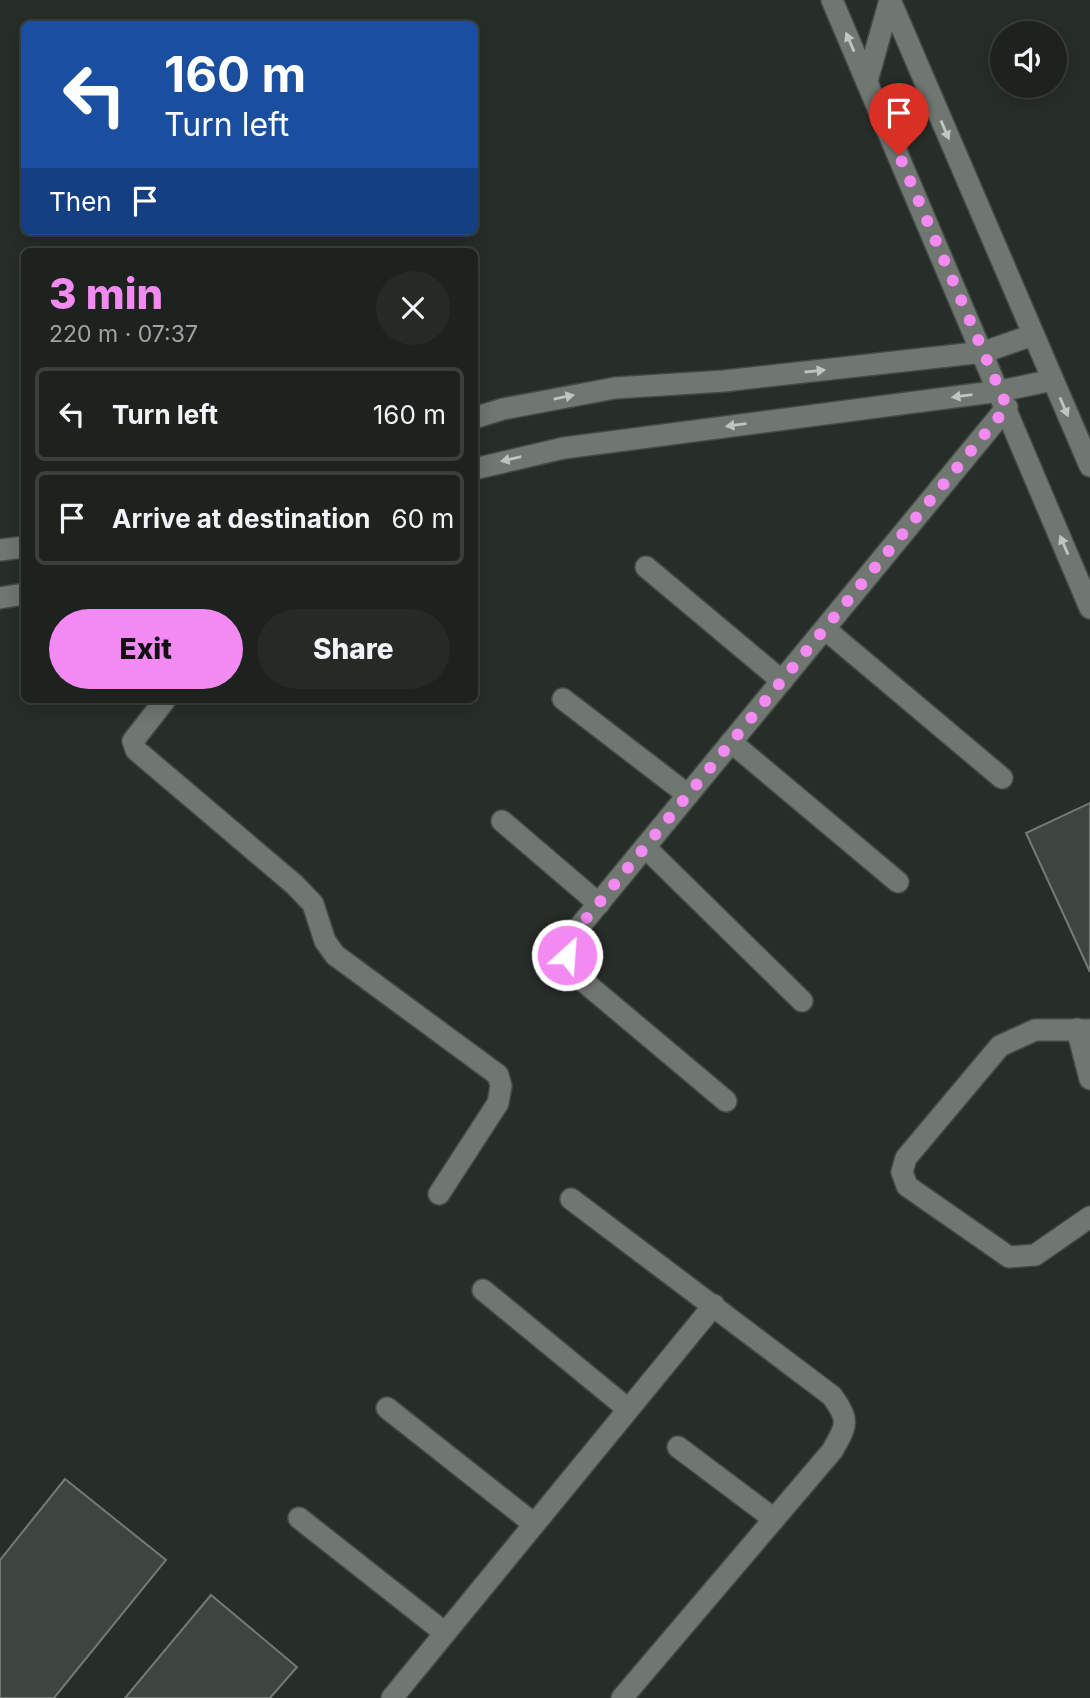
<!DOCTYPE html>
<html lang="en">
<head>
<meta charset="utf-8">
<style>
  :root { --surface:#1d221e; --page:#252a27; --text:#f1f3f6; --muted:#a0a4a4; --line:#3b3f3c; --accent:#f28af2 }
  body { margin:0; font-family:Inter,sans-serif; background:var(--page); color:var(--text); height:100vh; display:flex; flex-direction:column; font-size:26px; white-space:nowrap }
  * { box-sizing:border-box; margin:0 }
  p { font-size:23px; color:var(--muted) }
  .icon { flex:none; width:38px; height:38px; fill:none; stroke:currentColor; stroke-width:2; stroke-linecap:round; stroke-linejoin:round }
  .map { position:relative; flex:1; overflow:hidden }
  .details { position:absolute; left:21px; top:248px; width:457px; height:455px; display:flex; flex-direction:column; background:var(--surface); border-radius:10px; box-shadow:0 4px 18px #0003,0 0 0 2px var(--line) }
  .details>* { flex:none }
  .hud { position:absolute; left:21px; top:21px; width:457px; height:214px; border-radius:10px; box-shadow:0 4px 18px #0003,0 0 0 2px var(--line); background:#1a4fa0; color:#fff; overflow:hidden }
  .buttons { position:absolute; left:990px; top:21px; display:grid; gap:14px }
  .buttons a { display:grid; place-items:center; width:77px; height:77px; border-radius:50%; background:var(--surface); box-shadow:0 4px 18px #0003,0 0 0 2px var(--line); font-size:35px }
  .pin { position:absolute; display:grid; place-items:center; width:60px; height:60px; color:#fff; margin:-72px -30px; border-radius:50% 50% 50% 0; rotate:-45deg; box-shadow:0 0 7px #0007 }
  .pin .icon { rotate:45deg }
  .me { position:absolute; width:77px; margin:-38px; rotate:26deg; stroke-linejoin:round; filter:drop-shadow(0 0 5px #0008) }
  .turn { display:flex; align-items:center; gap:24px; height:147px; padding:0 28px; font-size:32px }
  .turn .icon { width:91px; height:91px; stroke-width:2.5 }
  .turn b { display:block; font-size:49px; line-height:60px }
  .then { display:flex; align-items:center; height:66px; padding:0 28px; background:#0003; gap:14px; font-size:26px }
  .round { display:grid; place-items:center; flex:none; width:74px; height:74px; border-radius:37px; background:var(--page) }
  .head { display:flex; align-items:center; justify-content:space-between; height:119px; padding:0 28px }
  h1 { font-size:42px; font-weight:800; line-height:52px; color:var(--accent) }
  .primary-button { display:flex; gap:14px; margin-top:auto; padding:14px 28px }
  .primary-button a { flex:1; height:80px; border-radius:42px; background:var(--accent); color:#111; font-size:28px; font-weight:800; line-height:80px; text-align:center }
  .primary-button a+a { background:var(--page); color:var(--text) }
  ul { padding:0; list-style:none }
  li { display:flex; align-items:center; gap:21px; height:94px; margin:0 14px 10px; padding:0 14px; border:4px solid var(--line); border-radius:10px }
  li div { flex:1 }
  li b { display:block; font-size:26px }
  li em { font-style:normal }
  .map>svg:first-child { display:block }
  .building { fill:#3e443f; stroke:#747b74; stroke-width:2 }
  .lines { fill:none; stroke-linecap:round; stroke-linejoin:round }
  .minor-casing { stroke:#454945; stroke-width:24 }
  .minor { stroke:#707670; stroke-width:21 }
  .oneway { fill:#c0c5c0 }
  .route { stroke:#f28af2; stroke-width:12; stroke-dasharray:0 21.6 }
</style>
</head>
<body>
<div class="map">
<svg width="1090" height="1698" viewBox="0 0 1090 1698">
  <rect width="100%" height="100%" fill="#272d28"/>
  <g class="building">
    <path d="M1090,803V972L1026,833Z"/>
    <path d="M65,1479L166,1560L54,1698H0V1560Z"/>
    <path d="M211,1595L297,1667L270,1698H125Z"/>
  </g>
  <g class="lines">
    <g class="minor-casing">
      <g id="minor">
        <path d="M832,0L1090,608"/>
        <path d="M890,0L1090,466"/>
        <path d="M867,81L890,0"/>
        <path d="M474,418L503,409L615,388L724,381L984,352L1033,335"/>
        <path d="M474,469L564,448L1000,391L1053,380"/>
        <path d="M0,550L24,547"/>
        <path d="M646,567L782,681"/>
        <path d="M0,598L24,594"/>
        <path d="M825,629L1002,778"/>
        <path d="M563,699L688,795"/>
        <path d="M165,700L133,741L136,750L295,885L313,904L325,941L335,955L498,1075L501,1086L498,1103L439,1194"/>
        <path d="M731,742L898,882"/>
        <path d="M502,821L599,904"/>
        <path d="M645,847L802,1001"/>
        <path d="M1077,1029L1090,1079"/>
        <path d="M1090,1030H1035L1000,1046L906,1158L902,1172L907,1186L1009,1257L1035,1255L1090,1217"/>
        <path d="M726,1101L576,975L567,955L571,937L1007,407"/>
        <path d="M571,1199L832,1396C850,1421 847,1425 832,1451L622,1698"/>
        <path d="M483,1290L628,1409"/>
        <path d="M387,1408L534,1524"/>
        <path d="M678,1447L774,1519"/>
        <path d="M299,1518L445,1633"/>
        <path d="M392,1698L714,1305"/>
      </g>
    </g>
    <use href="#minor" class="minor"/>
  </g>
  <defs><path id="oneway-solid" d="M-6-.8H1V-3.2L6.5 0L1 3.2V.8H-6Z" transform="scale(1.75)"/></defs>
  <g class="oneway">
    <use href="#oneway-solid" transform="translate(850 42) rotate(-113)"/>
    <use href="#oneway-solid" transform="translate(945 130) rotate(67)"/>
    <use href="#oneway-solid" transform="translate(815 371) rotate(-6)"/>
    <use href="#oneway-solid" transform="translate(962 396) rotate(173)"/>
    <use href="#oneway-solid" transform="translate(564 397) rotate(-11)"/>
    <use href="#oneway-solid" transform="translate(1064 407) rotate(67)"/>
    <use href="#oneway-solid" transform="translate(736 425) rotate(173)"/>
    <use href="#oneway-solid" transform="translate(511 459) rotate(167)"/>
    <use href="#oneway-solid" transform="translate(1064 545) rotate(-113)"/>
  </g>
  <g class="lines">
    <path class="route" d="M567,955L571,937L1007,407L899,155"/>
  </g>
</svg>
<div class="buttons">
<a><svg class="icon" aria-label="sound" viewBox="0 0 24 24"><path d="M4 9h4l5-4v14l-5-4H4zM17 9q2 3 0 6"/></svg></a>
</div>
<div class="pin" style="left:899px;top:155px;background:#d93025"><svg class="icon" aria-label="arrive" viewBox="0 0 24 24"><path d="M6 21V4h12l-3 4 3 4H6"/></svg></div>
<svg class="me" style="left:567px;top:955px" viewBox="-20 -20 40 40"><circle r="17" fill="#f28af2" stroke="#fff" stroke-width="3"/><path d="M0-11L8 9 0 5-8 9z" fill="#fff"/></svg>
<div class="hud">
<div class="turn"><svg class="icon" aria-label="left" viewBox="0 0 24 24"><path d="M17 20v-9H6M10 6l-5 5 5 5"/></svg><div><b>160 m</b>Turn left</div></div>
<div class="then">Then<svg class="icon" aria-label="arrive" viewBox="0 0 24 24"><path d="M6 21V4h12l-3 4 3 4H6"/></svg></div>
</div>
<section class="details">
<div class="head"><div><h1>3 min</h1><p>220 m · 07:37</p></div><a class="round"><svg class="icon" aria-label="close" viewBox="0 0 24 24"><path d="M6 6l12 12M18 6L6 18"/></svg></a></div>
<ul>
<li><svg class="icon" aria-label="left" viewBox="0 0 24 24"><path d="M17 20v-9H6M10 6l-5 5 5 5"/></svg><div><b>Turn left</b></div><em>160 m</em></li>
<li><svg class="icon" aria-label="arrive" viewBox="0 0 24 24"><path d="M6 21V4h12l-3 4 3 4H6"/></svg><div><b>Arrive at destination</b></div><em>60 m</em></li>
</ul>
<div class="primary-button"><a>Exit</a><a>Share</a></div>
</section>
</div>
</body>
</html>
